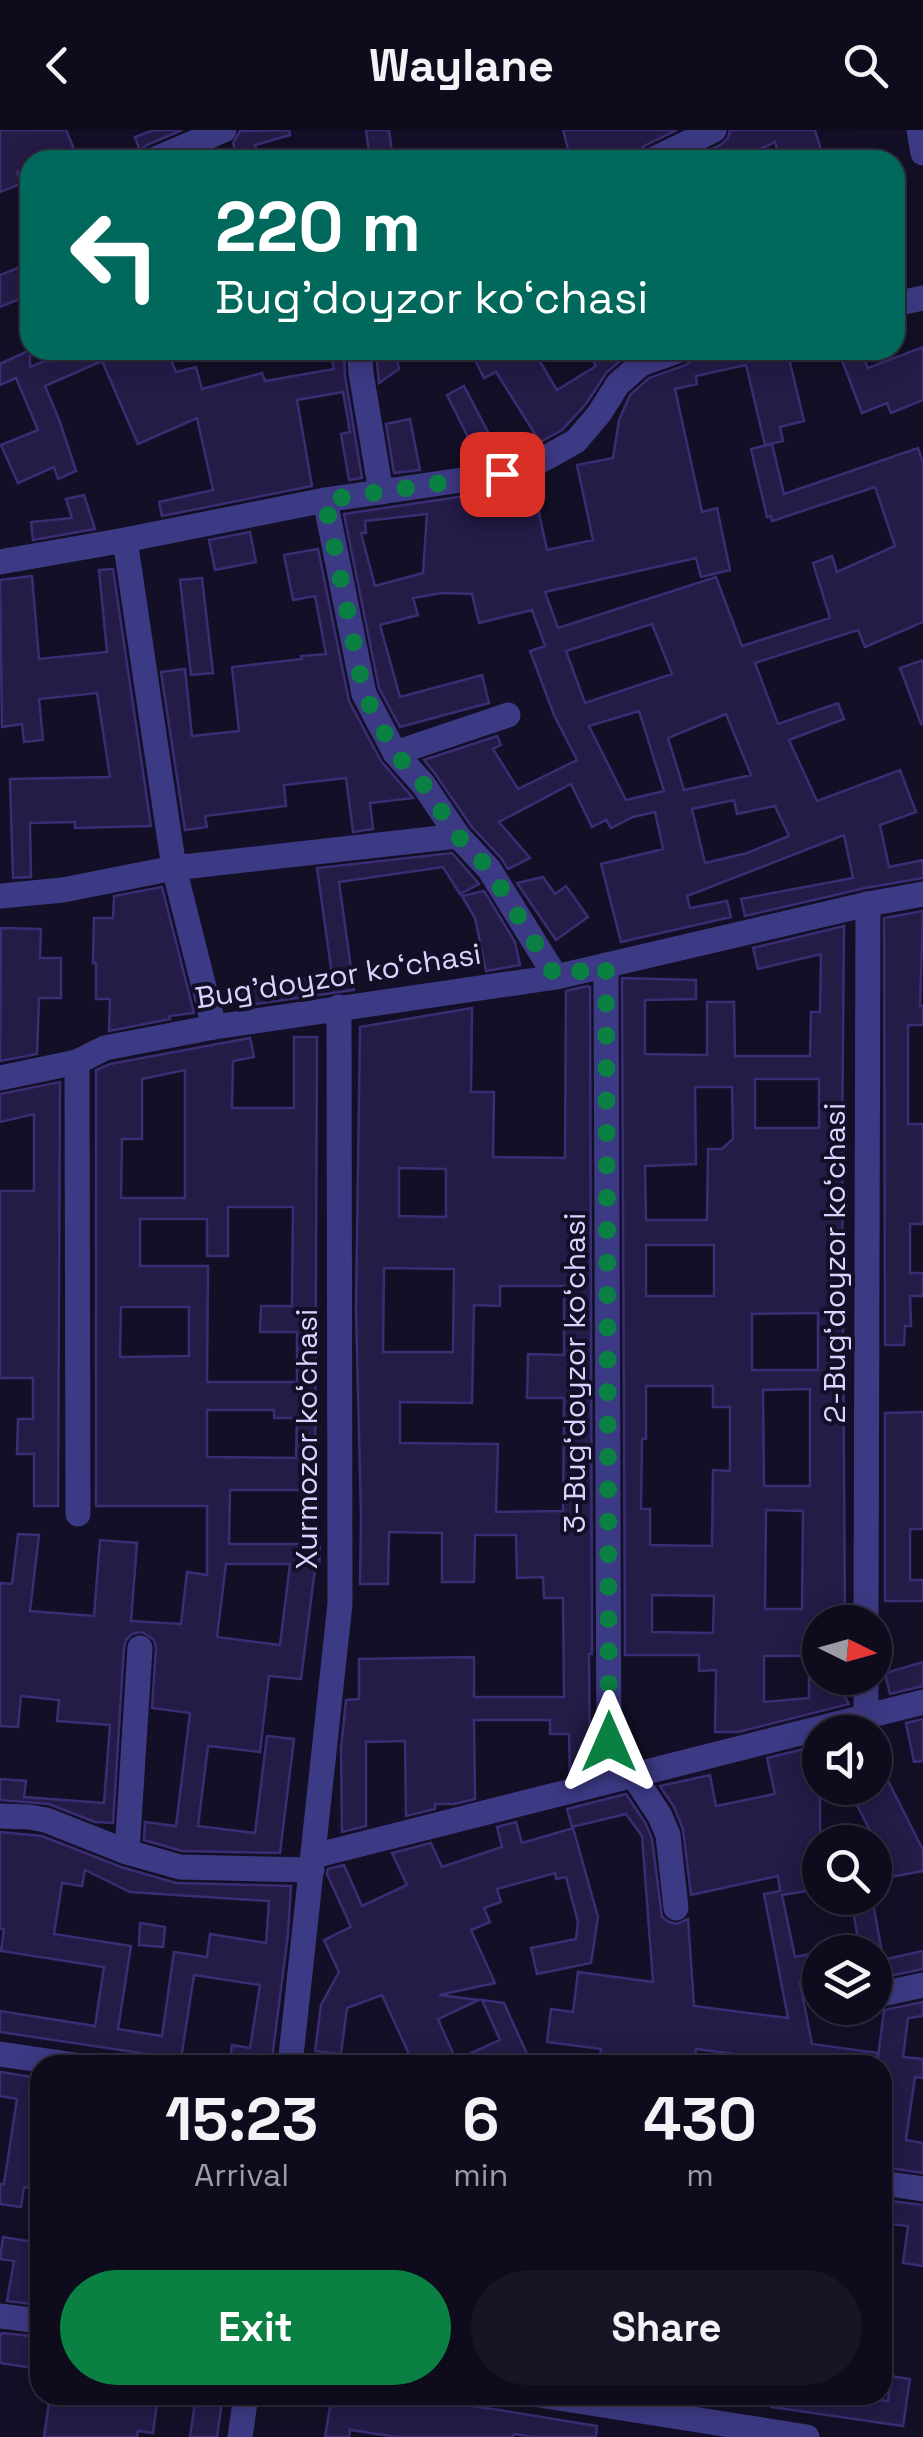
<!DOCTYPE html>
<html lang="en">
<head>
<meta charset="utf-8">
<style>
  :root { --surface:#0e0b1c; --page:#171425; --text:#f1f3f6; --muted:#9b9ba3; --line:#2e2b3b; --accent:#0b8043 }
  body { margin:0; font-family:"Space Grotesk",sans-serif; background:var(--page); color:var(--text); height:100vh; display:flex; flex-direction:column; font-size:38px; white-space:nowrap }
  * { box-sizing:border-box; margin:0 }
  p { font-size:32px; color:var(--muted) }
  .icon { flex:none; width:55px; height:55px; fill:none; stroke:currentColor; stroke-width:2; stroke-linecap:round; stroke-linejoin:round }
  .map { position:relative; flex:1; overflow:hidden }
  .drawer { position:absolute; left:30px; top:1925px; width:862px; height:350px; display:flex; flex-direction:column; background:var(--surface); border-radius:30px; box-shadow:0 5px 25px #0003,0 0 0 2px var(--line) }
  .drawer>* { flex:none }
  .guide { position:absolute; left:20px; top:20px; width:885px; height:210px; border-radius:30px; box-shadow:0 5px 25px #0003,0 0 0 2px var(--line); background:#00695c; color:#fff; overflow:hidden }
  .needle { width:65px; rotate:95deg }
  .controls { position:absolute; left:802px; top:1475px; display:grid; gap:20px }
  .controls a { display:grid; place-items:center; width:90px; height:90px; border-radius:50%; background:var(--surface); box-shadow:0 5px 25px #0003,0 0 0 2px var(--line); font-size:50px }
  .pin { position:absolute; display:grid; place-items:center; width:85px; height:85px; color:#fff; margin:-42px; border-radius:20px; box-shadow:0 5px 15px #0006 }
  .me { position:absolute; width:110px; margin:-55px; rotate:0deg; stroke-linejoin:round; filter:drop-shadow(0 0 8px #0008) }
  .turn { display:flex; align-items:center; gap:35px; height:210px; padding:0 30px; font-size:45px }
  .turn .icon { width:130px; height:130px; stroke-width:2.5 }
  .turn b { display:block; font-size:70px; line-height:85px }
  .eta { display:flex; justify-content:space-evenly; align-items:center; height:170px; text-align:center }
  .eta b { font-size:60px; font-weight:600; line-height:70px }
  .button { display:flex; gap:20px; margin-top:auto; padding:20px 30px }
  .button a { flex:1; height:115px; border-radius:60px; background:var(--accent); color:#fff; font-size:40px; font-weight:600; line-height:115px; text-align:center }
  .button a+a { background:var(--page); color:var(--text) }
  header { display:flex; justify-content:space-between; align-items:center; height:130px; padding:0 30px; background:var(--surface); font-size:45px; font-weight:600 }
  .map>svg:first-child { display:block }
  .building { fill:#241b47; stroke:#3b2d73; stroke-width:2.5; fill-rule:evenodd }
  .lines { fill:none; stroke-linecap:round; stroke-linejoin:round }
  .minor { stroke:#3d3a85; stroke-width:25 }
  .route { stroke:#0b8043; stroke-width:18; stroke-dasharray:0 32.4 }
  .labels { text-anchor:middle; stroke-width:8; stroke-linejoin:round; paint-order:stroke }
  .street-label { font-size:30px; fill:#d9d4ff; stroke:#130f26 }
</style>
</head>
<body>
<header><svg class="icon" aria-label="back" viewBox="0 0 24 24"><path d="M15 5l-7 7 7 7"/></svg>Waylane<svg class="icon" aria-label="search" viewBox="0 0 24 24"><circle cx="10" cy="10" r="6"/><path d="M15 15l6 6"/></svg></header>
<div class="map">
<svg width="923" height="2307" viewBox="0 0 923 2307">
  <rect width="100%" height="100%" fill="#130f26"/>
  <g class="building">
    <path d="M0,0H66L74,19L47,30H30V37L17,42L21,54L0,62Z"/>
    <path d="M154,0H182L147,15L140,21L135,7Z"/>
    <path d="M289,0L290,5L255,15L259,30H238L233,13L240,1Z"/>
    <path d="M366,0H389L393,30H370Z"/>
    <path d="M563,0H677L644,16L638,22L636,30H571Z"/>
    <path d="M730,0H815L824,30H781L775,12L739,30H689L722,14L728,8Z"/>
    <path d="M30,133V165L0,177V145Z"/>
    <path d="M923,217V270L891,283L887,273L862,283L838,220H860L868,238Z"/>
    <path d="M30,220V237L71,220H167L176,242L196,237L202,259L262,243L265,251L334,239L330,220H346L344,229L345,246L362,348L349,350L341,304L350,302L343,262L297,270L312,356L162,386L159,372L213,360L197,288L138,314L102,231L45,256L60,292L76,341L58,349L54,337L18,353L1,315L38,300L16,248L0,255V234Z"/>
    <path d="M381,220H395L399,239L379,253L377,232Z"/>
    <path d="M470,220H533L557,260L596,236L588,220H633L607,242L586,274L562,300L540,312L496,242L484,248Z"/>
    <path d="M696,220H787L804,291L780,297L783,311L765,315L746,235L696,246L697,254L675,259L702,382L717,378L730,440L701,447L696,428L545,462L558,498L716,447L742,516L830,488L813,433L832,426L837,442L895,416L875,357L772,391L771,386L767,387L751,319L772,314L784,364L918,318L923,333V492L865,517L858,500L755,533L778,594L838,573L844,589L789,610L817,671L900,640L916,682L880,695L889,737L923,730V748L865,758L745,786L741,769L853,748L844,705L687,766L690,778L727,771L731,787L621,812L601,734L663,719L655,682L633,687L611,698L606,690L592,697L571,654L499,692L530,728L508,739L501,728L471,696L436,645L424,630L497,606L501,615L493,619L518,659L577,630L554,585L530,521L545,516L532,480L479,493L472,464L442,463L413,468L418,485L380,495L400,567L482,545L489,573L400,597L379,558L344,384L505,360L532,351L547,420L593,410L577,335L613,328L619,290L630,265L649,248L686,235L693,230ZM427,384L423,443L375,456L361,403H366L365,391ZM652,494L672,544L585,573L566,521ZM639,581L664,661L626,670L589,596ZM726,584L751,645L684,660L668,608ZM734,670L737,684L775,676L789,706L747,723L705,733L692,679Z"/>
    <path d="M464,256L488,302L470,311L447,265Z"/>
    <path d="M410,289L420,340L394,343L386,294Z"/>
    <path d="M84,365L95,399L33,410L31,392L72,388L66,369Z"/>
    <path d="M250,402L256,432L215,440L209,410Z"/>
    <path d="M318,419L349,571L381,631L413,668L370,673L373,699L353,702L346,648L284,655L286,676L205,686L207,697L185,700L161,542L185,539L192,606L239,601L232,537L302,529L301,526L326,524L315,466L293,470L284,425Z"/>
    <path d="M113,439L151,696L75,698V692L30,693L31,747L13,748L10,649L110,647L97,563L39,569L43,610L24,612L22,594L2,597L0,450L32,446L39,529L107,522L99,440Z"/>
    <path d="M202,448L213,543L191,545L180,450Z"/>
    <path d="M923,530V594H921L900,538Z"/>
    <path d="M452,723L479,754L460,764L443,737L339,752L354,860L242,876L240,857L332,845L317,738Z"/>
    <path d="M543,747L555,764L566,756L588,787L556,810L517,753Z"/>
    <path d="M162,757L194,883L169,886L170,889L109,901L110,869H96V833H93L94,788H113L114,766Z"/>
    <path d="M484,761L515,812L520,835L486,841L475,788L462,766Z"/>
    <path d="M923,781L920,876H923V895H908V994H923V1094H910V1143H923V1166H910L911,1196H905L904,1215H885L884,788Z"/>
    <path d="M844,796L842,1020L845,1492H820V1526H764V1572L809,1568V1547L845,1548V1567L849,1574L738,1602H715L716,1540L699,1541V1525H625L622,848L696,850V869L645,870V924L707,925V872H734L735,926H810L811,882H820L821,824L758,839L753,818ZM755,949H819V998H755ZM695,957H732L733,1009L722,1019H708L707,1090H646L645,1036L696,1034ZM646,1115H714V1166H646ZM818,1183V1240H752V1184ZM646,1256H713V1277H730V1341L713,1340L712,1416L650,1415V1379H641L642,1309H646ZM810,1259V1356H764L763,1260ZM766,1380L803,1381L802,1479H765ZM652,1465L714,1466L713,1503L652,1502Z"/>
    <path d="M1,798L41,799L40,828H61V868H39L37,924L0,931Z"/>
    <path d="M587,856L590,857L592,1524H589L590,1639L570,1645L569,1604H550V1590H474L475,1669L454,1674H435V1679L406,1686L405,1611L366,1612V1696L342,1702L341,1619L346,1570L359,1569V1529L474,1527V1567H564L563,1468H544L543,1447L517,1448L516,1405H475L474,1452H442V1403L389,1402L388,1454H360L361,1388L356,1178L360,897L472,878L471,962H494L493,1027L565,1028L566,861ZM399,1038L446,1039V1087L399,1086ZM384,1138L454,1139L453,1222H383ZM500,1156H564V1225L528,1224L527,1268H564L563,1381L496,1382L498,1314L400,1313V1272L472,1273L474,1175L500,1176Z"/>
    <path d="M294,907H317L315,1360H230L229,1414H314L320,1416L319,1439H315L301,1549L269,1546L260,1622L208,1616L198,1696L255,1703L267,1606L294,1609L280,1723L182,1721L144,1710L145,1692L176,1696L190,1583L152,1578L156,1518L154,1510L142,1502L132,1504L126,1510L124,1517L113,1693L95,1692L49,1674L0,1670V1649L26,1651L24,1667L104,1673L110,1595L57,1591L59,1570L21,1566L18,1597L0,1596V1453L12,1454L18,1404L39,1405L30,1481L94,1486L100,1410L137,1413L131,1491L181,1494L187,1442L207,1445V1376H96V940L110,934L250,908L254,927L233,931L232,978H294ZM185,940V1068H121L122,1009H142V949ZM228,1077H293L292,1176H261L260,1202H297V1252H207L208,1136H140V1089H207V1126H228ZM121,1177H189V1226L120,1227ZM207,1280H274V1288H297L296,1328L207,1327ZM226,1434H290L280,1515L217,1507Z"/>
    <path d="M60,952L58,1376H34V1324H17L18,1289H33V1248H0V1061H34V984L0,992V964Z"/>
    <path d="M923,1282V1399H910V1450H923V1471H885V1283Z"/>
    <path d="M923,1532V1556L890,1564L885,1543Z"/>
    <path d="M923,1589V1631L914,1632L906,1593Z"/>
    <path d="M820,1615V1759L782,1765L795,1827L820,1822V1849L800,1853L812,1914L878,1923L877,1935H809L769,1930L768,1935H748L750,1926L696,1919L694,1935H599L601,1919L547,1912L551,1879L573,1882L578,1842L653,1852L642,1706L626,1684L572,1697L567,1679L626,1664L646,1694L652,1709L662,1787L669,1792L677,1794L688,1789L694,1876L788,1888L764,1764L780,1761L778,1746L691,1765L683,1699L674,1677L660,1656L710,1645L716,1676L775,1664L767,1628Z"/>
    <path d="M875,1625L923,1720V1741L875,1750V1710L848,1658H875Z"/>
    <path d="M516,1692L522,1713L573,1698L598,1787L591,1833L537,1844L531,1818L576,1809L578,1792L566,1747L556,1749L555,1743L497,1759L501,1772L484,1778L490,1792L471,1800L495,1853L439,1865L479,1870L438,1889L456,1930L500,1910L482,1870L504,1873L532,1935H414L382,1865L347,1878L341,1924L315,1921L321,1875L339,1842L324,1810L351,1797L327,1744L328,1739L344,1735L362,1776L407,1755L392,1723L431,1713L442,1737L502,1717L497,1697Z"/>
    <path d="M0,1702L42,1706L121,1737L176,1753L291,1756L288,1804L273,1921L274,1935H229L232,1915L250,1918L260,1855L194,1845L181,1929L0,1902V1881L95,1896L104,1837L1,1821L4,1799H0ZM85,1740L130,1762L269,1771L266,1813L210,1804L207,1827L174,1822L162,1906L118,1899L131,1816L54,1804L62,1753L82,1756Z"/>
    <path d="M851,1768H872L882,1822H860Z"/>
    <path d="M140,1793L165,1797L163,1817L139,1815Z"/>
    <path d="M923,1821V1839L880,1848L877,1831Z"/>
    <path d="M923,1872V1886L908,1888L903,1927L923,1929V1948L915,1947L906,2010L923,2013V2043L882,2037V2001L890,1944L882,1943V1935H877L884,1880Z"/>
    <path d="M0,1942L40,1948V2060L24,2057L21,2077L0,2074V2054H4L17,1969L0,1966Z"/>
    <path d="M882,2070L923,2075V2136L903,2133L908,2096L882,2093Z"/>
    <path d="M3,2107L40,2113L35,2147L40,2148V2175L7,2171L14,2131L0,2129Z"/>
    <path d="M2,2203L40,2207V2239L0,2233V2206Z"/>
    <path d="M891,2246L910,2249L903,2296L771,2277L772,2265H846L888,2271Z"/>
    <path d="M50,2265H158L153,2303L138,2301L137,2307H44Z"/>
    <path d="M196,2265H223L217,2307H190Z"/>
    <path d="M332,2265H400L499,2280L597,2296L596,2307H532L514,2304L513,2307H397L350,2300L349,2307H325Z"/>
  </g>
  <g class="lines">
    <g class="minor">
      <path d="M919,0L923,23"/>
      <path d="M153,30L224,0"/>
      <path d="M652,30L714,0"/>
      <path d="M895,174L923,168"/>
      <path d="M365,220L360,228L361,243L381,362"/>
      <path d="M325,370L364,564L395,623L423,654L458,706L489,739L556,847"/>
      <path d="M125,410L174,738L214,897"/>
      <path d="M0,432L125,410L325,370L503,344L542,330L576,311L599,284L618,254L641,234L680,220"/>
      <path d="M395,623L508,585"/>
      <path d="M0,766L63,760L174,738L458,706"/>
      <path d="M606,835L609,1651"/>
      <path d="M77,932L78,1384"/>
      <path d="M0,948L77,932L105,918L214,897L556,847L868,774L923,764"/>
      <path d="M866,1492L868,774"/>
      <path d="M866,1587V1548"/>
      <path d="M633,1645L660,1686L668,1705L676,1778"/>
      <path d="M0,1686L29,1687L46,1690L127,1722L180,1737L312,1740"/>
      <path d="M127,1722L140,1518"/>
      <path d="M314,1726L923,1572"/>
      <path d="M882,1864L923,1855"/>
      <path d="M0,1924L75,1935"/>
      <path d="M290,1935L340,1474L339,877"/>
      <path d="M882,2053L923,2059"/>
      <path d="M0,2186L40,2191"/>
      <path d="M539,2265L807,2307"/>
      <path d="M240,2307L246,2265"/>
    </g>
  </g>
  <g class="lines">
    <path class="route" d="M502,344L325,370L364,564L395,623L423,654L458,706L489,739L556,847L606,835L609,1612"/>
  </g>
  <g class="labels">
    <g class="street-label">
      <text transform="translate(338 846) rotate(-9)" y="10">Bug'doyzor koʻchasi</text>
      <text transform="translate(835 1133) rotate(-90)" y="10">2-Bugʻdoyzor koʻchasi</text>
      <text transform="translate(575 1243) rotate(-90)" y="10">3-Bugʻdoyzor koʻchasi</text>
      <text transform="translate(307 1309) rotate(-90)" y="10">Xurmozor koʻchasi</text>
    </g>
  </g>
</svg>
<div class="controls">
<a><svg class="needle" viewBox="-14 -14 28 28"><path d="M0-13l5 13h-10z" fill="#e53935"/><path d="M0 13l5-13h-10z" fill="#9b9ba3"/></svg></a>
<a><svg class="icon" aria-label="sound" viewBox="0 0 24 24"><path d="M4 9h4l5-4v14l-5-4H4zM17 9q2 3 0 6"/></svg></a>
<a><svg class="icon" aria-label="search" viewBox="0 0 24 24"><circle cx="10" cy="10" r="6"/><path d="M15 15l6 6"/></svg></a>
<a><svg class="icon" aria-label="layers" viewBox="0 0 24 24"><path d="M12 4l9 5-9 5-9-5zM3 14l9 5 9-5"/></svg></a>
</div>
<div class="pin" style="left:502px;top:344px;background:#d93025"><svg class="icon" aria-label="arrive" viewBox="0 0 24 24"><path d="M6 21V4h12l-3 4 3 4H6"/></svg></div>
<svg class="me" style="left:609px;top:1612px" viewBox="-20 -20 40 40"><path d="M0-17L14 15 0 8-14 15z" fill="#0b8043" stroke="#fff" stroke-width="4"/></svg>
<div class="guide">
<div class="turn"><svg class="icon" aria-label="left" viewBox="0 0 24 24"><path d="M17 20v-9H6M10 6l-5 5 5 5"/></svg><div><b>220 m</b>Bug'doyzor koʻchasi</div></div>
</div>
<section class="drawer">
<div class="eta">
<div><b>15:23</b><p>Arrival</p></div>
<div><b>6</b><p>min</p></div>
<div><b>430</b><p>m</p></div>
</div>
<div class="button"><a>Exit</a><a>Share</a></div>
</section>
</div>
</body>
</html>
